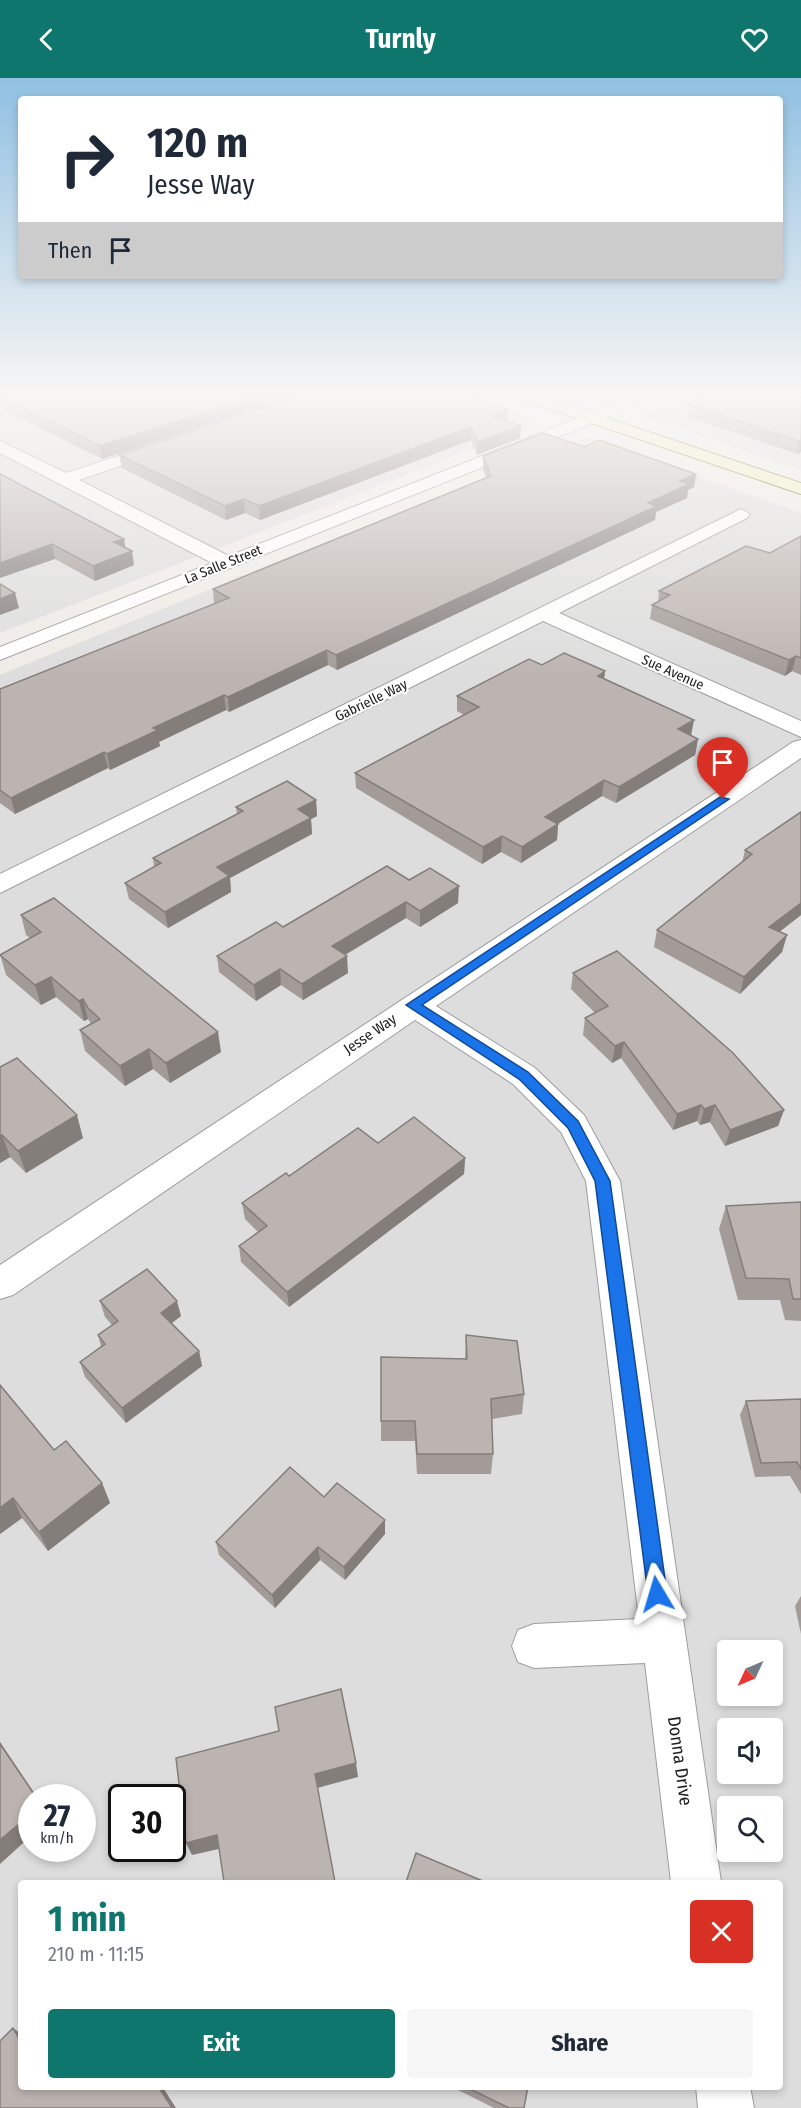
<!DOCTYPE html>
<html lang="en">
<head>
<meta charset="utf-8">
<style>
  :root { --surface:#fff; --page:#f6f6f7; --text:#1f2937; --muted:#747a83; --accent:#0f766e }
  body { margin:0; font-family:"Fira Sans Condensed",sans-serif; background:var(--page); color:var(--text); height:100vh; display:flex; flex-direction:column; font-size:22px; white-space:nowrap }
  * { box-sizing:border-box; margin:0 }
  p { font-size:20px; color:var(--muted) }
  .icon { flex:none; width:33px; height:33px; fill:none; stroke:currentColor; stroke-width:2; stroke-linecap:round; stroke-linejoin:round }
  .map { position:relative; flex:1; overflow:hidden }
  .details { position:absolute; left:18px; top:1802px; width:765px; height:210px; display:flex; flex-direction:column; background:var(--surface); border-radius:6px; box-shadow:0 3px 9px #0003 }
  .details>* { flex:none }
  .guide { position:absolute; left:18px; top:18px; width:765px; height:183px; border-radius:6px; box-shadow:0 3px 9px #0003; background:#fff; color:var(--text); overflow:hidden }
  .needle { width:39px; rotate:226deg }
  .fabs { position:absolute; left:717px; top:1562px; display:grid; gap:12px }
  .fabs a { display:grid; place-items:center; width:66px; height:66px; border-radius:6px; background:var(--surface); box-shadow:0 3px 9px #0003; font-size:30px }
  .speed { position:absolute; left:18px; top:1706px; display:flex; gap:12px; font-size:30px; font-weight:700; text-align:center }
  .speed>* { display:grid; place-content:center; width:78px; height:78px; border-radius:50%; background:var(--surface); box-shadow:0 3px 9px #0003; line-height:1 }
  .speed small { font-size:15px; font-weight:400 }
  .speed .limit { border:3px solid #111; border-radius:9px; background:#fff; color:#111 }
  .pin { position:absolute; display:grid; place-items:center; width:51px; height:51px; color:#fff; margin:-62px -26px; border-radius:50% 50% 50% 0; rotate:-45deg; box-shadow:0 0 6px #0007 }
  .pin .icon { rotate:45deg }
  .me { position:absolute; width:66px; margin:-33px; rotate:353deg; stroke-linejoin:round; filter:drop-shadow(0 0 4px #0008) }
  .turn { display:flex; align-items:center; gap:21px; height:126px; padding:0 30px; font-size:27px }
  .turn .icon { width:78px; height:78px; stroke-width:2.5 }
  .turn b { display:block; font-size:42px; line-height:51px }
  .then { display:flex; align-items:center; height:57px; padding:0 30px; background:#0003; gap:12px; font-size:22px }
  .round { display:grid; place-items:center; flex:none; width:63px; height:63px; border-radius:6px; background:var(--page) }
  .head { display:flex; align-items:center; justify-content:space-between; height:102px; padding:0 30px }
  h1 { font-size:36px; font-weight:700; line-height:45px; color:var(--accent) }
  .primary-button { display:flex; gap:12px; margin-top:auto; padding:12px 30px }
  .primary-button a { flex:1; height:69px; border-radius:6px; background:var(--accent); color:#fff; font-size:24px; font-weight:700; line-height:69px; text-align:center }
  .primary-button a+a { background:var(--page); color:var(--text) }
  header { display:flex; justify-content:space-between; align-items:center; height:78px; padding:0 30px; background:var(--accent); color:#fff; font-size:27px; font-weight:700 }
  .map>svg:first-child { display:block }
  .residential { fill:#ddd; fill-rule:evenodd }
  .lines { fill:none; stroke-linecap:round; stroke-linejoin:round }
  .street-casing { stroke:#9d9d9d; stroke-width:2 }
  .secondary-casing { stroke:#6d6d10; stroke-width:2 }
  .street { fill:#fff; fill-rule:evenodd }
  .secondary { fill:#f4f0c1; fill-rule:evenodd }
  .wall { fill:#a29b97 }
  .shaded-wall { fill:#847e7b }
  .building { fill:#bcb4b0; stroke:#847e7b; stroke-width:1.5 }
  .route { fill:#1a73e8; stroke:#114b97; stroke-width:1.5 }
  .labels { text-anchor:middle; stroke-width:4.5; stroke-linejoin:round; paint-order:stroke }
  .far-street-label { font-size:14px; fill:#202020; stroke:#fff }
  .street-label { font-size:15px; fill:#202020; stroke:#fff }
  .near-street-label { font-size:18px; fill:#202020; stroke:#fff }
</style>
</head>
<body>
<header><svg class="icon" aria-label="back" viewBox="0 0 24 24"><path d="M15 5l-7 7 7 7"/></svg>Turnly<svg class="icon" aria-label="heart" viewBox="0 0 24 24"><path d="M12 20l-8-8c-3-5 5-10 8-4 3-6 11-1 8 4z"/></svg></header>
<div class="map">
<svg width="801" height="2030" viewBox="0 0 801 2030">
  <rect width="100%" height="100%" fill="#efebe7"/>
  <g class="residential">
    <path d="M0,315H458L530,340L532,345L527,350L0,555Z"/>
    <path d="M684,315H801V392L642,338Z"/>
    <path d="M579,361H592L801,435V2030H0V597ZM728,1572H772V1617H728ZM728,1650H772V1695H728ZM32,1719H82V1770H32ZM122,1719H172V1770H122ZM728,1728H772V1773H728ZM21,1804H780V2008H21Z"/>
  </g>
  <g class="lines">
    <g class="street-casing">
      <g id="street">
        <path d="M635,315H654L618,335L0,582V569L212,485L0,375V363L66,395L155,366H167L169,369L167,372L79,402L229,478L606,329Z"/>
        <path d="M741,431L750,436L747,440L559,535L801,643V659L543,543L0,815V796Z"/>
        <path d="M801,662V680L436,928L535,990L584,1037L620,1103L721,1804H671L645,1585L534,1590L518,1584L512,1568L518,1552L534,1546L639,1541L586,1103L561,1054L513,1006L415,942L13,1217L0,1221V1187L793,664Z"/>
        <path d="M696,2008H750L754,2030H698Z"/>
      </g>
    </g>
    <g class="secondary-casing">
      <path id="secondary" d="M509,315H532L801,405V416L511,318Z"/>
    </g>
    <use href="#street" class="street"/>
    <use href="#secondary" class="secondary"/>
  </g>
  <g class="wall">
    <path d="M0,315H305L102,381L0,330Z"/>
    <path d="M695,315H801V374L797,376L689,339L687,337L688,325L694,323Z"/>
    <path d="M507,331L508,333L507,343L520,360L477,377L471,362L260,442L245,435L226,442L122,390L119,377Z"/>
    <path d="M584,369L696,396L694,409L688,412L687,420L656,434L655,442L337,592L328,587L229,634L226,632L159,664L160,668L110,692L108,690L15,736L0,725V611L214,526L213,511L486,400L483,391V378Z"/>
    <path d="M0,396L124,461L125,470L134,487L95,503L55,481Z"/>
    <path d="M801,458V597L792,593L785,598L650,541L652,527L658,524L659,513L770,475Z"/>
    <path d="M542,587L605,593L604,601L691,657L698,661L695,677L616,725L602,718L558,746L557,762L521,785L501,774L482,786L356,710L355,695L464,637L457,633V618Z"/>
    <path d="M316,722L317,738L311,741L312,756L230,800L231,814L168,850L129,821L125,805L154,789L153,780L237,736L236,729Z"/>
    <path d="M801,734V837L779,854L787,857L782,874L740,916L654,869L657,852L742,785L745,772Z"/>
    <path d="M409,802L458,825L420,849L406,840L345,877L348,895L303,922L281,907L256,923L219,894L217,878L283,849Z"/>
    <path d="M21,837L221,974L170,1005L153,991L125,1008L85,973L80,952L91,946L88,941L84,943L56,919L41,927L6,897L0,876L30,860L26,857Z"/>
    <path d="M573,895L784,1032L778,1048L725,1068L710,1044L700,1047L697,1043L673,1052L621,980L612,985L583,957L585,940L595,935L571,911Z"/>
    <path d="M0,989L83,1060L26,1095L10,1079L0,1085Z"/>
    <path d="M378,1065L465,1080L464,1096L289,1229L241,1184L239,1168L258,1154L245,1141L242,1125L289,1098Z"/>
    <path d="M801,1124V1243L785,1242L780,1222H738L719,1151L726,1128Z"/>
    <path d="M100,1223L181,1238L172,1245L199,1273L202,1288L126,1345L85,1299L80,1284L101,1268L98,1257L112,1247L105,1239Z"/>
    <path d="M466,1257L524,1316L522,1336L492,1341L493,1376L491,1396H417L415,1363H381V1343L465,1281Z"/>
    <path d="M0,1307L54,1372L102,1405L110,1425L48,1473L22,1440L0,1456Z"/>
    <path d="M801,1321V1416L790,1398L755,1399L740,1337L746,1323Z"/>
    <path d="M324,1419L385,1456L345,1502L320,1482L275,1530L219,1477L216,1464Z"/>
    <path d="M801,1518V1556L795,1528Z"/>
    <path d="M450,2008H528L524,2030H494Z"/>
  </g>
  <g class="shaded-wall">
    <path d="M266,315H305L102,381L100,368Z"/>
    <path d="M507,331V333H508L507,345L494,338Z"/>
    <path d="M521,348L520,360L477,377L478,364Z"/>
    <path d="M471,349V362L260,442L259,428Z"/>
    <path d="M801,362V374L797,376L799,363Z"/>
    <path d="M696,396L694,409L688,412L687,420L656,434L655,442L337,592L336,577L648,425L680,403Z"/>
    <path d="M244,421L245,435L226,442L225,428Z"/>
    <path d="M124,461L126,475L114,464Z"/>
    <path d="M52,466L55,481L0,500V485Z"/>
    <path d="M132,473L134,487L95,503L93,488Z"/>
    <path d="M15,515L19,530L0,537V521Z"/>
    <path d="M327,572L328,587L229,634L228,619Z"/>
    <path d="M796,578L792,593L785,598L789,582Z"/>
    <path d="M605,593L603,609L598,598Z"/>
    <path d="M224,617L226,632L159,664L160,668L110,692L107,676L153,650Z"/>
    <path d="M694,642L691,658L678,651Z"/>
    <path d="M698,661L695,677L616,725L619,709Z"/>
    <path d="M104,674L108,690L15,736L11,720Z"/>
    <path d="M604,702L602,718L543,755L545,739Z"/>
    <path d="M316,722L317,738L311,741L312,756L230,800L231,814L168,850L165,834L217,789L298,731Z"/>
    <path d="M558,746L557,762L521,785L522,769Z"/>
    <path d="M502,758L501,774L482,786L483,769Z"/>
    <path d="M459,808L458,825L420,849V833Z"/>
    <path d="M406,824V840L333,884L332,868Z"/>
    <path d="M801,825V837L765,865L769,849Z"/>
    <path d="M787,857L782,874L740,916L744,899Z"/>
    <path d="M347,878L348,895L303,922L302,906Z"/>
    <path d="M280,891L281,907L256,923L254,907Z"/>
    <path d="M51,899L56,919L41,927L35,907Z"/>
    <path d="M83,921L88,941L84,943L79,923Z"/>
    <path d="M218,954L221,974L170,1005L166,985Z"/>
    <path d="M624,964L621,980L612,985L615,968Z"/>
    <path d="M149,971L153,991L125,1008L120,988Z"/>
    <path d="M701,1027L697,1043L673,1052L677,1036Z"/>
    <path d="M715,1027L710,1044L700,1047L704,1031Z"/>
    <path d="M784,1032L778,1048L725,1068L730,1052Z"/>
    <path d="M77,1037L83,1060L26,1095L18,1073Z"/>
    <path d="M2,1057L10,1079L0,1085V1058Z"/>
    <path d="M465,1080L464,1096L289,1229L287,1214Z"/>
    <path d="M177,1223L181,1238L165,1250L161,1235Z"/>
    <path d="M199,1273L202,1288L126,1345L122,1330Z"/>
    <path d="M102,1405L110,1425L48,1473L39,1454Z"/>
    <path d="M13,1420L22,1440L0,1456V1430Z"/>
    <path d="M385,1442V1456L345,1502L344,1489Z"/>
    <path d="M318,1469L320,1482L275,1530L272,1517Z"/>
    <path d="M0,1664L37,1719H36L0,1666Z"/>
    <path d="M356,1685L358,1699L317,1710L315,1696Z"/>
    <path d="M32,1735V1757L0,1786V1762Z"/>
    <path d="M217,1757L223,1770L192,1777L186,1765Z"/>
    <path d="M13,1950L21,1956V1964Z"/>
    <path d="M158,2008H162L176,2030H172Z"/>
  </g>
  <g class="building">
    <path d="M0,315H266L100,368L0,319Z"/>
    <path d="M309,315H462L507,331L504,332L508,333L494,338L521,348L478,364L471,349L259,428L244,421L225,428L119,377Z"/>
    <path d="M695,315H801V362L799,363L691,327L688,325L705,319Z"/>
    <path d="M543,355L584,369L599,362L696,396L680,403L689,406L648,425L657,428L336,577L327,572L228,619L224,617L153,650L158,652L107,676L104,674L11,720L0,712V611L229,520L213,511L491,398L483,378Z"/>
    <path d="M0,396L124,461L114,464L132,473L93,488L52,466L0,485Z"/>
    <path d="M801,458V580L796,578L789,582L652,527L670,517L659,513L746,468L770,475Z"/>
    <path d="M0,506L15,515L0,521Z"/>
    <path d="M564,575L605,593L598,598L694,642L678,651L698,661L619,709L604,702L545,739L558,746L522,769L502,758L483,769L355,695L479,629L457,618L529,581L542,587Z"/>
    <path d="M287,703L316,722L298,731L311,740L217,789L229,798L165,834L125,805L161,785L153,780L243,733L236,729Z"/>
    <path d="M801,734V825L769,849L787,857L744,899L657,852L752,776L745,772Z"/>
    <path d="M387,788L409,802L430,790L459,808L420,833L406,824L332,868L347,878L302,906L280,891L254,907L217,878L276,844L283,849Z"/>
    <path d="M54,820L218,954L166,985L149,971L120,988L80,952L100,941L88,930L83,921L79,923L51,899L35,907L0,877L41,854L21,837Z"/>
    <path d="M617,873L733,975L784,1032L730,1052L715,1027L704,1031L701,1027L677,1036L624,964L615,968L585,940L608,928L573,895Z"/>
    <path d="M17,980L77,1037L18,1073L2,1057L0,1058V989Z"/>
    <path d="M414,1039L465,1080L287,1214L239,1168L267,1148L242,1125L286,1095L289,1098L358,1050L378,1065Z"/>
    <path d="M801,1124V1221H793L789,1201L746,1200L726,1128Z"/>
    <path d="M147,1191L177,1223L161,1235L199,1273L122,1330L80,1284L105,1266L98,1257L118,1243L100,1223Z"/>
    <path d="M466,1257L517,1263L524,1316L491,1321L493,1376H417L415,1343H381V1279L467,1281Z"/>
    <path d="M0,1307L54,1372L66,1363L102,1405L39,1454L13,1420L0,1430Z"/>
    <path d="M801,1321V1391L797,1384L761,1385L746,1323Z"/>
    <path d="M290,1389L324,1419L337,1405L385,1442L344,1489L318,1469L272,1517L216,1464Z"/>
    <path d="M341,1611L356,1685L315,1696L335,1804H224L217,1757L186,1765L176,1680L279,1653L275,1629Z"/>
    <path d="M0,1666L36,1719H32V1735L0,1762Z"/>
    <path d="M416,1775L485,1804H406Z"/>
    <path d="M13,1950L21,1964V2008H158L172,2030H0V1963Z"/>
    <path d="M464,2008H528L524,2030H509Z"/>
  </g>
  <linearGradient id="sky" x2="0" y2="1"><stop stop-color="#90c0e2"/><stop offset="0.53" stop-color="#f8f6f4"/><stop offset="1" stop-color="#f8f6f4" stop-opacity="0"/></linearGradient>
  <rect width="801" height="599" fill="url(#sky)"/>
  <path class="route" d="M720,719L729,721L422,927L528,994L578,1043L610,1103L667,1516L664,1523L657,1526L651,1523L648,1516L595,1103L568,1050L519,1001L406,927Z"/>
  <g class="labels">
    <g class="far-street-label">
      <text transform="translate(223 486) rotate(-22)" y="5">La Salle Street</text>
      <text transform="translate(673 594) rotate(24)" y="5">Sue Avenue</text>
      <text transform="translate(371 622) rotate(-26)" y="5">Gabrielle Way</text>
    </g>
    <g class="street-label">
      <text transform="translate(370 956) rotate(-34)" y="5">Jesse Way</text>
    </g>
    <g class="near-street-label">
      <text transform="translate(680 1683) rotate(82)" y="6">Donna Drive</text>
    </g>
  </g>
</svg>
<div class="fabs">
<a><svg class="needle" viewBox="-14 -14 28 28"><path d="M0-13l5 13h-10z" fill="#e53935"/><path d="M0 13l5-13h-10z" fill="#747a83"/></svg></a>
<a><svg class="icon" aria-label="sound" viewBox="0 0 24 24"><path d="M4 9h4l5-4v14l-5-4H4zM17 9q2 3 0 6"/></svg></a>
<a><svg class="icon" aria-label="search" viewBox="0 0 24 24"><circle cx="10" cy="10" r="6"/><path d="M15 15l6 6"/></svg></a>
</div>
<div class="speed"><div>27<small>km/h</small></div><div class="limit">30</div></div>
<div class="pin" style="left:723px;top:721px;background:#d93025"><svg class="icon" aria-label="arrive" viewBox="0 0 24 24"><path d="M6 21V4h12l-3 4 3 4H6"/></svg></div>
<svg class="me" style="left:657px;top:1516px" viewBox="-20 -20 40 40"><path d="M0-17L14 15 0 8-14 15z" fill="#1a73e8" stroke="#fff" stroke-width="4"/></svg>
<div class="guide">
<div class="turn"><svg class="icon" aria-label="right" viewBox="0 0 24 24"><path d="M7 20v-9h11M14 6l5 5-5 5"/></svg><div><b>120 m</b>Jesse Way</div></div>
<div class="then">Then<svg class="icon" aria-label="arrive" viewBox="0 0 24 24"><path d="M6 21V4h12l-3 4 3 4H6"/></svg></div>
</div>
<section class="details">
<div class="head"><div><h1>1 min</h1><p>210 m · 11:15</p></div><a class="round" style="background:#d93025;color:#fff"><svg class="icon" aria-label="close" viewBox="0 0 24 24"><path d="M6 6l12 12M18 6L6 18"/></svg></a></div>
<div class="primary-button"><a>Exit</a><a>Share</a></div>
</section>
</div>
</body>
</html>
